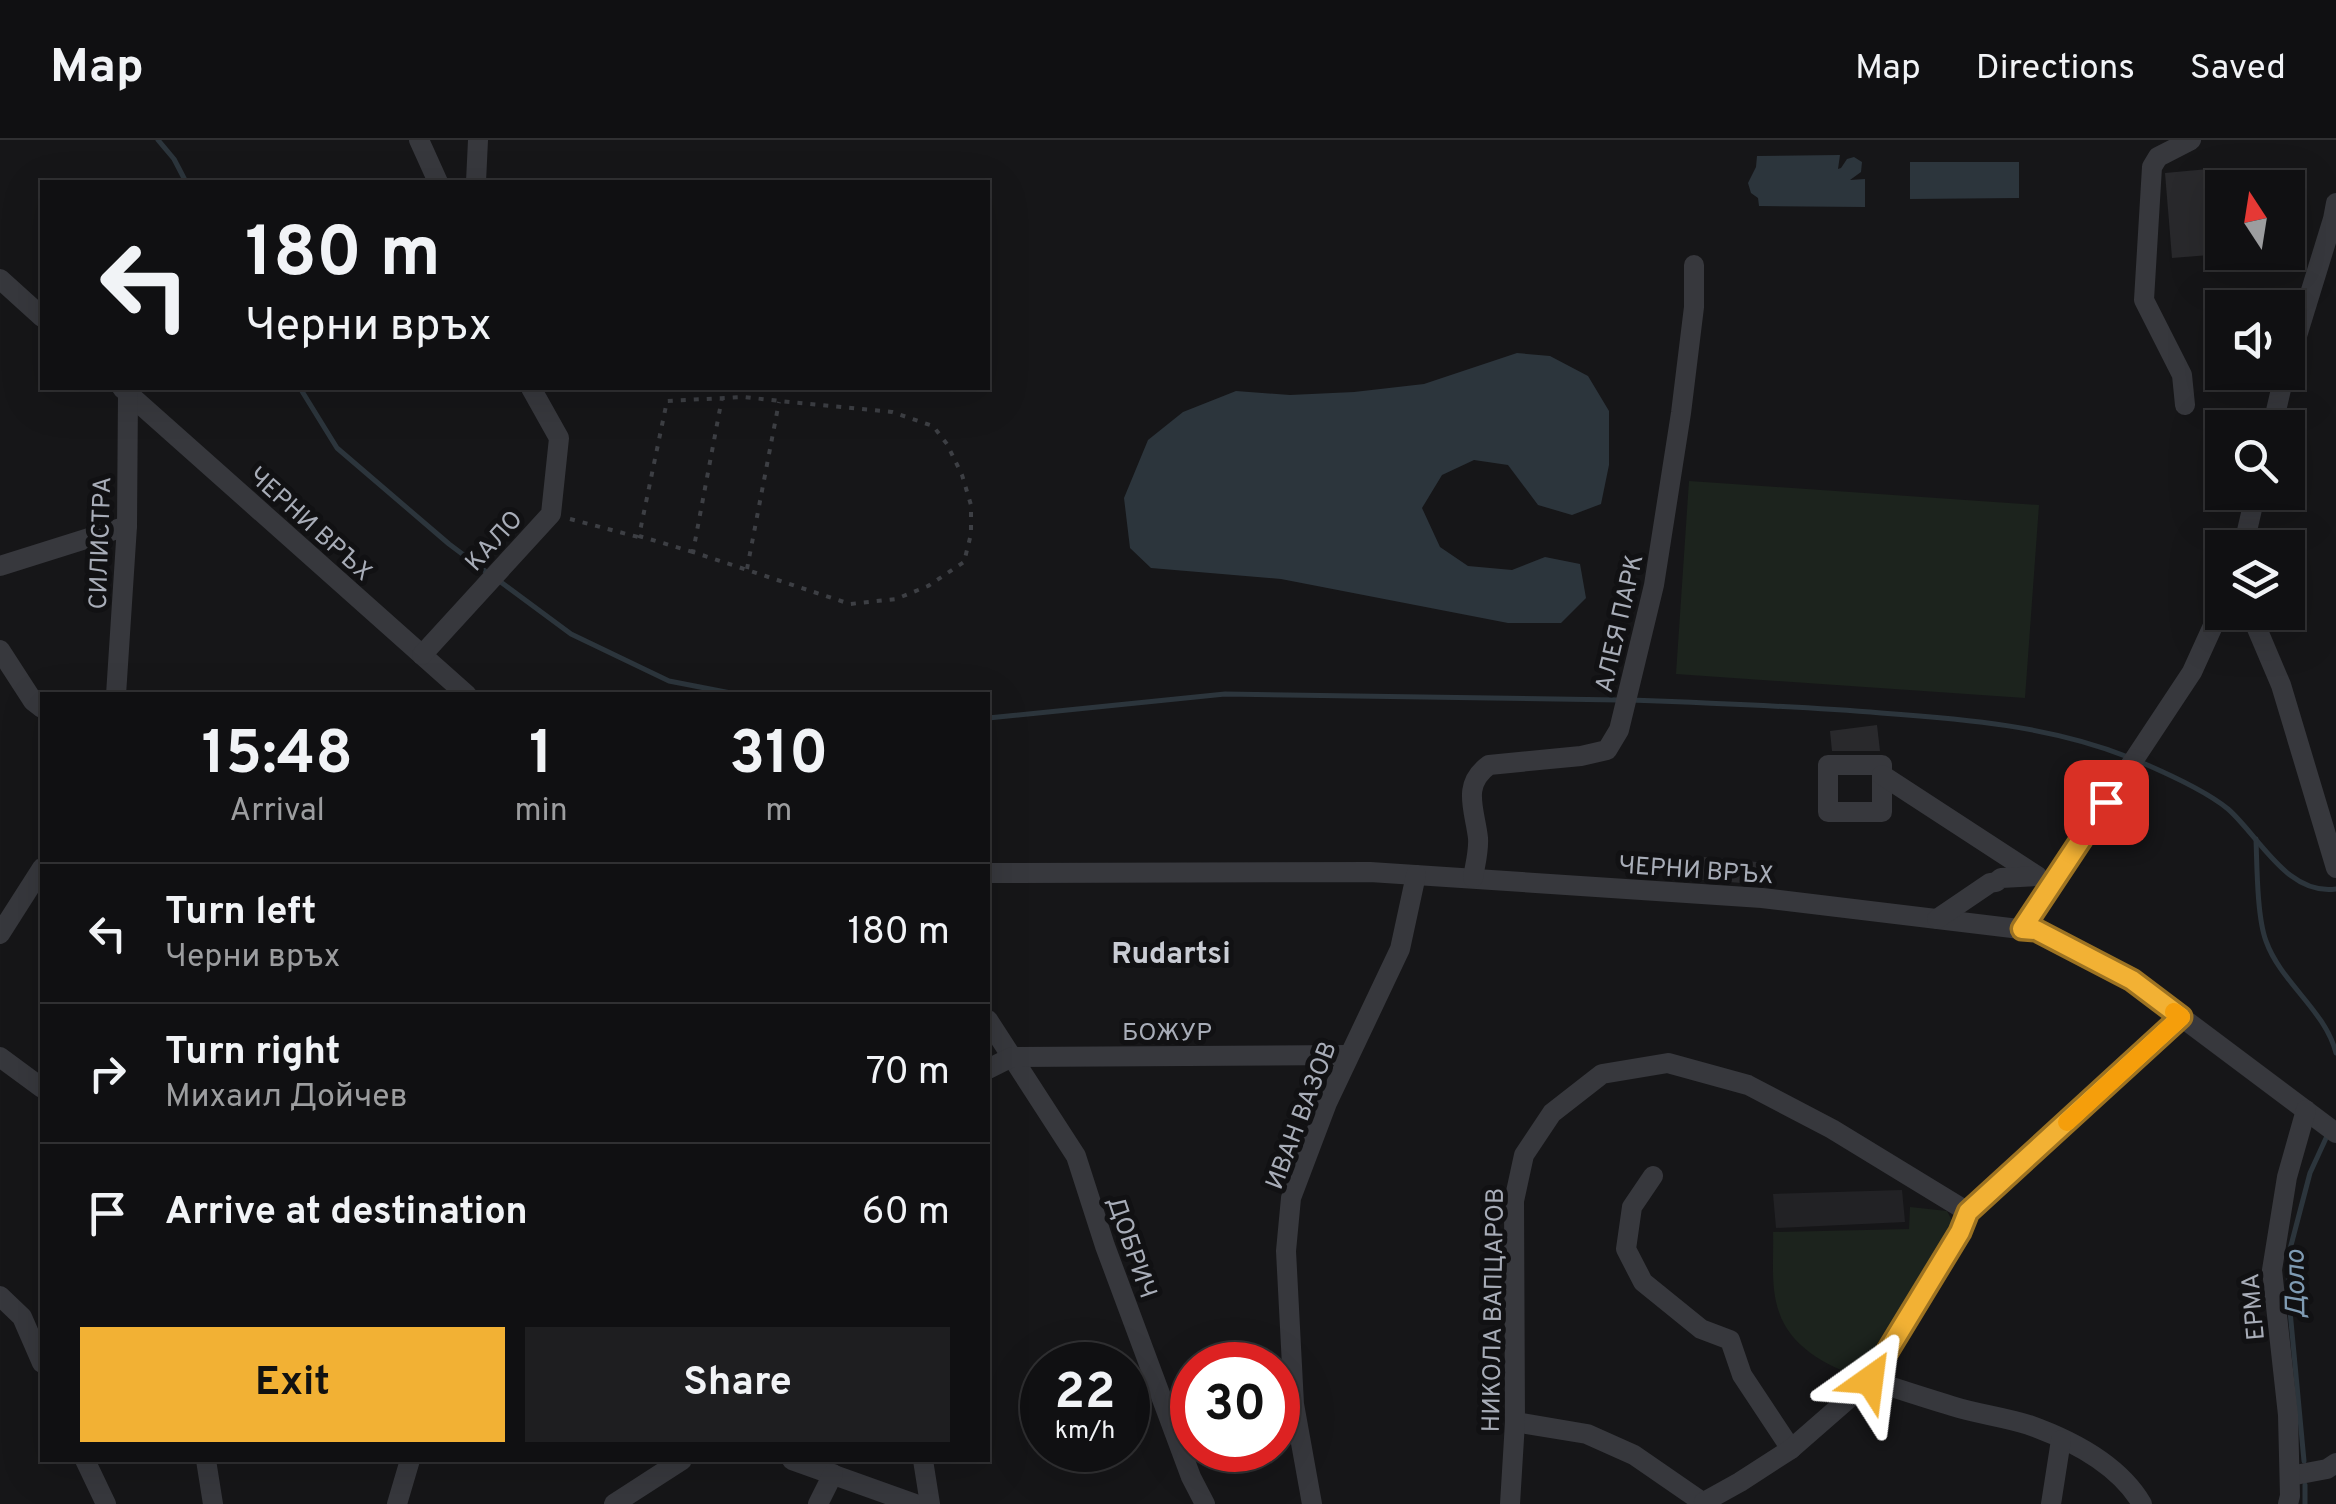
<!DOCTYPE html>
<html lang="en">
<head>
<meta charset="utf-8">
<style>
  :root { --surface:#101012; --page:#1e1e20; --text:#f1f3f6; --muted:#9c9d9f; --line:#303032; --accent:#f2b134 }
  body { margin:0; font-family:Overpass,sans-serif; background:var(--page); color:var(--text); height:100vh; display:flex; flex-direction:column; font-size:38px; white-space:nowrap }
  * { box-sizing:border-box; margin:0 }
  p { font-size:32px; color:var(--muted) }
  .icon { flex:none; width:55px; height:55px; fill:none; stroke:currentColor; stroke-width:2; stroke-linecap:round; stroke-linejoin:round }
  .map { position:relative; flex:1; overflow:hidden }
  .panel { position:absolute; left:40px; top:552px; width:950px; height:770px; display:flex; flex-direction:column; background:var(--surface); border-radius:0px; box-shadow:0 10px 40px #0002,0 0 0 2px var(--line) }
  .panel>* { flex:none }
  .hud { position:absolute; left:40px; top:40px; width:950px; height:210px; border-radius:0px; box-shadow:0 10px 40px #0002,0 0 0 2px var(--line); background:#101012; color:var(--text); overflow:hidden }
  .needle { width:65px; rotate:348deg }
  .fabs { position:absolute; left:2205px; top:30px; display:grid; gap:20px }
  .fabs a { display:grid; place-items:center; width:100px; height:100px; border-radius:0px; background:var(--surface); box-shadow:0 10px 40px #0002,0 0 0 2px var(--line); font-size:50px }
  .speed { position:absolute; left:1020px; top:1202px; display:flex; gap:20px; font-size:50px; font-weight:700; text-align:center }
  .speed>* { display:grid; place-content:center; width:130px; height:130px; border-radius:50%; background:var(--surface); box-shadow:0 10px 40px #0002,0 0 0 2px var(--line); line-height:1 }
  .speed small { font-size:25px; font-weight:400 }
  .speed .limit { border:15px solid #d22; background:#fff; color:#111 }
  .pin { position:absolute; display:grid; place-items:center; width:85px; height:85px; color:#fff; margin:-42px; border-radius:20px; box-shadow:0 5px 15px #0006 }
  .me { position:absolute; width:110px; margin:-55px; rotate:31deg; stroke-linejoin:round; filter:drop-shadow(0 0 8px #0008) }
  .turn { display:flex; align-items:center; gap:35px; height:210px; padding:0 40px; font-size:45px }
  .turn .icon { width:130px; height:130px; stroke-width:2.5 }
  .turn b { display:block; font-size:70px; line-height:85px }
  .eta { display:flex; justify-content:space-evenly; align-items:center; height:170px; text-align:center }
  .eta b { font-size:60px; font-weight:700; line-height:70px }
  .cta { display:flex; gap:20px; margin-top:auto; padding:20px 40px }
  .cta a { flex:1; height:115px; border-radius:0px; background:var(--accent); color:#111; font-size:40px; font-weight:700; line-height:115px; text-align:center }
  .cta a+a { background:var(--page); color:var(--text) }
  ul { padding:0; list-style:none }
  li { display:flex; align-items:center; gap:30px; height:140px; padding:0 40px; border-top:2px solid var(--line) }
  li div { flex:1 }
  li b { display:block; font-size:38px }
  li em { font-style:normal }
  header { display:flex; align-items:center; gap:60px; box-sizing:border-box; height:140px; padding:0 50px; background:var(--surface); border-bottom:2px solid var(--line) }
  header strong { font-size:48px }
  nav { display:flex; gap:55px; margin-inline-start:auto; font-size:35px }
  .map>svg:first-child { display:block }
  .built { fill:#222225 }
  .green { fill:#1c231d }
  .water { fill:#2c353c }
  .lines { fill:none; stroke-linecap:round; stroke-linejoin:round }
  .stream { stroke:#2c353c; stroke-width:5 }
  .building { fill:#29292c }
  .path { stroke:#3d3f44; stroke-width:4; stroke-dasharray:5 8; stroke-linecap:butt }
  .minor { stroke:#37383d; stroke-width:20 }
  .route-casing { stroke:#9d7322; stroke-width:25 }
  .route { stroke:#f2b134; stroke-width:18 }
  .slow { stroke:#f59e0b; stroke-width:18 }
  .labels { text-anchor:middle; stroke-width:10; stroke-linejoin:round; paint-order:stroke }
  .street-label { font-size:25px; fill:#a8adb8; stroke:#111113 }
  .water-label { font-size:28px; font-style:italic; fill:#7f9bb3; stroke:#111113 }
  .quarter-label { font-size:30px; font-weight:bold; fill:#c9ccd4; stroke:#111113 }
</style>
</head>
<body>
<header>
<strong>Map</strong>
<nav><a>Map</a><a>Directions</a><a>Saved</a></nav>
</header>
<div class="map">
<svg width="2336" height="1364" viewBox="0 0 2336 1364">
  <rect width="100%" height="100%" fill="#161618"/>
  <path class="built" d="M1902,1050L1905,1082L1776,1088L1773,1054Z"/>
  <g class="green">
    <path d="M1689,341L2039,365L2025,558L1676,534Z"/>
    <path d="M1910,1067L1947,1071L1954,1084L1857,1236C1825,1225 1790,1206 1779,1172C1770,1147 1774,1117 1773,1092L1909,1089Z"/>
  </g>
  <g class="water">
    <path d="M1840,15L1838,29L1841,28L1847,19L1854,17L1862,22L1861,32L1850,40L1865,39V67L1759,66L1758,58L1751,53L1748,43L1756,27L1757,16Z"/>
    <path d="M1910,22H2019V58L1910,59Z"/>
    <path d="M1517,213L1550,216L1588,236L1609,271V325L1601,364L1572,375L1538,365L1508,325L1474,320L1442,335L1422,368L1440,407L1468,426L1512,430L1545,417L1580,424L1586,458L1561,483H1508L1281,439L1151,428L1130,408L1124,358L1148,300L1183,272L1236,251L1290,255L1354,252L1424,244Z"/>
  </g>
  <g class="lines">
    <g class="stream">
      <path d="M158,0L174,19L186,42"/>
      <path d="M300,248L337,308L449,404L489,434"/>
      <path d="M498,440L571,494L669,541L741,555"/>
      <path d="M1630,560C1714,563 1797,566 1881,573C1964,579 2051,586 2128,617"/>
      <path d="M988,578L1225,554L1619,560"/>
      <path d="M2138,621C2164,632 2206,651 2228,669C2259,696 2287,756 2336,749"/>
      <path d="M2256,699C2257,726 2257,777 2266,801C2281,843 2325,870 2336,913"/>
      <path d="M2304,1321L2289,1160V1113L2310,1033L2327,996"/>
      <path d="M2305,1364V1345"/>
    </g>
  </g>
  <g class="building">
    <path d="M2219,28L2222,62V114L2172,118L2165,33Z"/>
    <path d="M1877,585L1880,611H1832L1830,591Z"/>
    <path d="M1704,717L1757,722L1755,744L1702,740Z"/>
  </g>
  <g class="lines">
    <g class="path">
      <path d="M570,379L638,397"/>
      <path d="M693,412L639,396L667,261L744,257L780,261L892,272L933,286L947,304L962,335L971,365V394L964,422L928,446L896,459L850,464L693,412L722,258"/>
      <path d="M747,429L779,262"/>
    </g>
    <g class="minor">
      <path d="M419,0L438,42"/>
      <path d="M476,42L478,0"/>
      <path d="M0,139L42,177"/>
      <path d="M2288,225L2333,79L2336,63"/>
      <path d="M122,248L467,555"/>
      <path d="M2185,265L2182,235L2144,160L2152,27L2158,17L2191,0"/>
      <path d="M2272,288L2285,232"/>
      <path d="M2243,408L2256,352"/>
      <path d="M0,426L127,386"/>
      <path d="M2250,472L2281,545L2336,728"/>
      <path d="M0,510L33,561L42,568"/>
      <path d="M422,515L551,374L559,298L531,248"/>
      <path d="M116,555L127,386L128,253"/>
      <rect x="1828" y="625" width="54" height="47"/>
      <path d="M1882,635L2037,736"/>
      <path d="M988,733L1370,732L1762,758L2036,791L2132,840L2336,993"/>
      <path d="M1473,738C1475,725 1479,711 1478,698C1475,670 1461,645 1489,625L1581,616L1607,610L1619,590L1654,445L1681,273L1694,167V125"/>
      <path d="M1937,779L1990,743L1996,742L2001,738L2037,736"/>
      <path d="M2022,789L2192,532L2222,466"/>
      <path d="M0,794L42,728"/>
      <path d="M988,880L1076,1016L1105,1106L1191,1337L1205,1364"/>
      <path d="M0,917L42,948"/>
      <path d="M988,929L1012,917L1349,915"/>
      <path d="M1653,1036L1632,1067L1626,1109L1643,1142L1701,1189L1730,1200L1742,1235L1791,1309"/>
      <path d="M0,1156L22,1177L42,1223"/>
      <path d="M1870,1240C1898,1249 1925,1258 1952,1266C1977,1274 2004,1277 2029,1285C2071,1300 2119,1325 2142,1364"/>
      <path d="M1515,1282L1587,1294L1634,1315L1705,1364"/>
      <path d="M85,1320L106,1364"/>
      <path d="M206,1320L213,1364"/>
      <path d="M792,1320L915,1364"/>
      <path d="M923,1320L930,1364"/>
      <path d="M2290,1336L2327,1329L2336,1323"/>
      <path d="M1704,1362L1740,1342L1791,1309L1870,1240L1961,1092L1968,1072L2181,877"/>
      <path d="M397,1364L410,1320"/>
      <path d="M614,1364L682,1320"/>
      <path d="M818,1364L833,1334"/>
      <path d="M1312,1364L1294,1264L1286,1111L1291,1058L1327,963L1400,809L1416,735"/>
      <path d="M1510,1364L1515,1282L1514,1061L1524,1015L1552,973L1602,934L1668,923L1748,945L1832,989L1968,1072"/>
      <path d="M2051,1364L2061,1300"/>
      <path d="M2288,1364L2290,1356L2288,1275L2272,1130L2287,1037L2306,970"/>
    </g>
  </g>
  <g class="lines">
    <g class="route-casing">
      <path id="route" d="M1870,1240L1960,1092L1968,1072L2181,877L2132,840L2036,790L2022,789L2106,662"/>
    </g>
    <use href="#route" class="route"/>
    <path class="slow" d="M2067,982L2181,877L2174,872"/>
  </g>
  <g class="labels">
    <g class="street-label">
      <text transform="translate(311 383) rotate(42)" y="9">ЧЕРНИ ВРЪХ</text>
      <text transform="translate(493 400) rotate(-48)" y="9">КАЛО</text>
      <text transform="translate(99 403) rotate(-88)" y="9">СИЛИСТРА</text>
      <text transform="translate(1618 483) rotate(-77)" y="9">АЛЕЯ ПАРК</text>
      <text transform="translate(1696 729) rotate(4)" y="9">ЧЕРНИ ВРЪХ</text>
      <text x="1167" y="900">БОЖУР</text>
      <text transform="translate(1300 975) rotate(-69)" y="9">ИВАН ВАЗОВ</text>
      <text transform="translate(1133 1107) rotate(71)" y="9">ДОБРИЧ</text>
      <text transform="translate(2252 1167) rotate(-95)" y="9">ЕРМА</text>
      <text transform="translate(1492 1170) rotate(-89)" y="9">НИКОЛА ВАПЦАРОВ</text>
    </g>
    <g class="water-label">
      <text transform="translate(2294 1144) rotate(-91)" y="10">Доло</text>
    </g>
    <g class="quarter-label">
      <text x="1171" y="823">Rudartsi</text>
    </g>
  </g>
</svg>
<div class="fabs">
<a><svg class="needle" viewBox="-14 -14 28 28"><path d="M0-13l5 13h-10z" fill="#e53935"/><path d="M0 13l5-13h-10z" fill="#9c9d9f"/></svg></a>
<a><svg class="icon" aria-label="sound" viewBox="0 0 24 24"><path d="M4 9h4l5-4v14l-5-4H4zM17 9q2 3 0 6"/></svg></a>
<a><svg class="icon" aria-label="search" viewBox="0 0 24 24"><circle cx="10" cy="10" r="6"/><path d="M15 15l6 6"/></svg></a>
<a><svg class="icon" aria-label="layers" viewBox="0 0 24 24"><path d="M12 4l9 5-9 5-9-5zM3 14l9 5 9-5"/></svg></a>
</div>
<div class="speed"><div>22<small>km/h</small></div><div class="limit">30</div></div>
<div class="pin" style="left:2106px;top:662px;background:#d93025"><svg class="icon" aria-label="arrive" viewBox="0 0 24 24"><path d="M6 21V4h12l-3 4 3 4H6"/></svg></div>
<svg class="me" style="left:1870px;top:1240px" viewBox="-20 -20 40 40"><path d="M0-17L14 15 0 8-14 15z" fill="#f2b134" stroke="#fff" stroke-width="4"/></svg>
<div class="hud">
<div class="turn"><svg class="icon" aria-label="left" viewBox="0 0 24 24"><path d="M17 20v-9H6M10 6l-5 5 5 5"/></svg><div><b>180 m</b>Черни връх</div></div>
</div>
<section class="panel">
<div class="eta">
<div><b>15:48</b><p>Arrival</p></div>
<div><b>1</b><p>min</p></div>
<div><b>310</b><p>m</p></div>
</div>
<ul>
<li><svg class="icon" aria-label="left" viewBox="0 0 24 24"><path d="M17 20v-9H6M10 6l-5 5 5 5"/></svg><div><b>Turn left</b><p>Черни връх</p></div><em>180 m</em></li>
<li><svg class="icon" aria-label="right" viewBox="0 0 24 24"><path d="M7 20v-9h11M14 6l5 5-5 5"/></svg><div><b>Turn right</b><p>Михаил Дойчев</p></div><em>70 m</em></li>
<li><svg class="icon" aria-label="arrive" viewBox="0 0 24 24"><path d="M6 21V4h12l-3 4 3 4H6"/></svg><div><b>Arrive at destination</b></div><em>60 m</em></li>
</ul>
<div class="cta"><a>Exit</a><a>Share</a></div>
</section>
</div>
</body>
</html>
